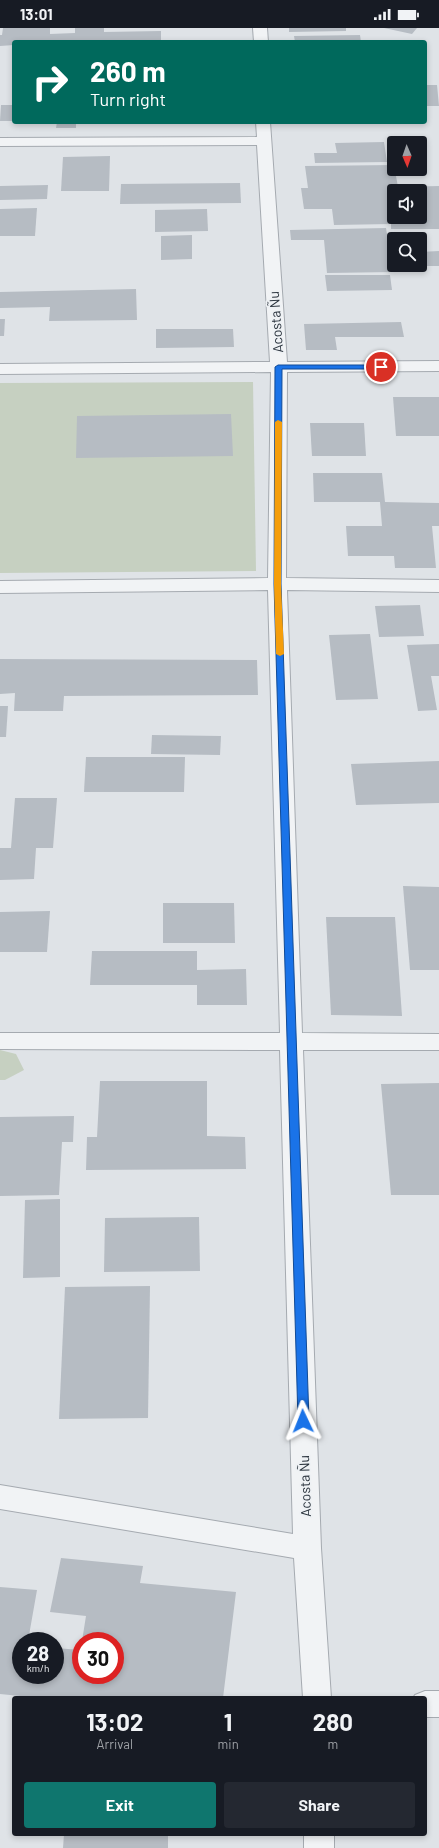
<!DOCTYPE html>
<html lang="en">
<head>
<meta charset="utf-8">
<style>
  :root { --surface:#171b24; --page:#242831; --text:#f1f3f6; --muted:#9ea1a6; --accent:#0f766e }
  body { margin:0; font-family:Barlow,sans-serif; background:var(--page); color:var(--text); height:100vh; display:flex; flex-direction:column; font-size:15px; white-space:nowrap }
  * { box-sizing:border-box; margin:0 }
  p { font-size:13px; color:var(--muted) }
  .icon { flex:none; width:22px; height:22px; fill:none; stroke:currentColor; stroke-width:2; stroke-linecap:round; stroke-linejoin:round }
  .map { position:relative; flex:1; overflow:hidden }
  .drawer { position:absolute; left:12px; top:1668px; width:415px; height:140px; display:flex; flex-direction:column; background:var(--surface); border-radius:4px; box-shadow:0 2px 6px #0003 }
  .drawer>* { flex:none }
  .hud { position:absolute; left:12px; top:12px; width:415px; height:84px; border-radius:4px; box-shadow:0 2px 6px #0003; background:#00695c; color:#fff; overflow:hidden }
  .needle { width:26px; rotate:178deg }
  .controls { position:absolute; left:387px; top:108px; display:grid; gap:8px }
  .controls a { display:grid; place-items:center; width:40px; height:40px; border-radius:4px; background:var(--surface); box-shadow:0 2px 6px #0003; font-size:20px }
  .speed { position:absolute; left:12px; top:1604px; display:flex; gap:8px; font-size:20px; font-weight:700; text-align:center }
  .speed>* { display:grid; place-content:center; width:52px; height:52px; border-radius:50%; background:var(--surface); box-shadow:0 2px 6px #0003; line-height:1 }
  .speed small { font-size:10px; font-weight:400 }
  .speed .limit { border:6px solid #d22; background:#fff; color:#111 }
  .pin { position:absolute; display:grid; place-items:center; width:34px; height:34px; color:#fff; margin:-17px; border:2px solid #fff; border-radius:50%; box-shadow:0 1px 4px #0007 }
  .me { position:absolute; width:44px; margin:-22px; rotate:358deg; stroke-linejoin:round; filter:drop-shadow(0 0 3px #0008) }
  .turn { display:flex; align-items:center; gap:14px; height:84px; padding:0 12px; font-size:18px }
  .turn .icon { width:52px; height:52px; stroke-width:2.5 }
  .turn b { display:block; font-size:28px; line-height:34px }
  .eta { display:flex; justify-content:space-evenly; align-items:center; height:68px; text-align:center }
  .eta b { font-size:24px; font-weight:700; line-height:28px }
  .action { display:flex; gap:8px; margin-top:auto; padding:8px 12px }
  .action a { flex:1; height:46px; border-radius:4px; background:var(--accent); color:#fff; font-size:16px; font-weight:700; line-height:46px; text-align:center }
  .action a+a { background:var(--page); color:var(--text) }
  .status { display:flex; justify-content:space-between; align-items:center; height:28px; padding:0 20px; background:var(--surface); direction:ltr }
  .status svg { height:11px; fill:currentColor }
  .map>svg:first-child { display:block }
  .green { fill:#c6d0c1 }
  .building { fill:#b6bcc3; fill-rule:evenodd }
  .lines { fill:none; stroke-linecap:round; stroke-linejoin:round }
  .minor-casing { stroke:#a5aab0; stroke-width:2 }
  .minor { fill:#f1f3f5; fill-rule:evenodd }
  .route { fill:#1a73e8; stroke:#114b97 }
  .slow { fill:#f59e0b }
  .labels { text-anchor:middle; stroke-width:3.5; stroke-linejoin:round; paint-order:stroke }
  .street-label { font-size:14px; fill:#29323c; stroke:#eef1f4 }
</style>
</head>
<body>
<div class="status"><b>13:01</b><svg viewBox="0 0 49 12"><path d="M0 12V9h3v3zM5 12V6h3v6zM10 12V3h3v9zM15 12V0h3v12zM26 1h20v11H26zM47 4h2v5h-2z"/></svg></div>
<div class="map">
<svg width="439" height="1820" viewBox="0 0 439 1820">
  <rect width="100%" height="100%" fill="#dfe3e7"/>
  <g class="green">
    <path d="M253,354L256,543L0,545V355Z"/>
    <path d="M0,1022L16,1026L24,1042L5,1052H0Z"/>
  </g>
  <g class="building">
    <path d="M3,0H50V6L75,5V0H104V4L161,3V14H14V17L0,18V7H2Z"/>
    <path d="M289,0H346V3L289,4Z"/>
    <path d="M384,0H417L412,6Z"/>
    <path d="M360,7L361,14H295L294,8Z"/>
    <path d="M425,57H437L439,78H425Z"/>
    <path d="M1,77H14V93H0Z"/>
    <path d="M57,94H76V100H56Z"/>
    <rect x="86" y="94" width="22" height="2"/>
    <path d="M384,114L387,134L315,135L314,125H337L335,115Z"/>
    <path d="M110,128L109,163H61L63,129Z"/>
    <path d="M394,137L398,159L439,158V201H391V196L334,197L332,181H304L301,160H308L305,138ZM394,163H420V189H394Z"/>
    <path d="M240,155L241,175L120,176L121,156Z"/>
    <path d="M48,157L47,171L0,172V158Z"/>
    <path d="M37,180L35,208H0V181Z"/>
    <path d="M207,181L208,203L155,204V182Z"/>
    <path d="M386,200L393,244L327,245L324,212H291L290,202Z"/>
    <path d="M192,207V231L161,232V208Z"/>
    <path d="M439,223V238H421L420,224Z"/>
    <path d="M325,247H390L392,262L327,263Z"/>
    <path d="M136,261L137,292L49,293L50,279L0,280V264Z"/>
    <path d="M0,291H5L4,308H0Z"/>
    <path d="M401,294L404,309H335L337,322H306L304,296Z"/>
    <path d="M156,301H233L234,319L156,320Z"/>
    <path d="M393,369H439V408H396Z"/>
    <path d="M231,386L233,428L76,430L77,388Z"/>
    <path d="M310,395H364L366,428H312Z"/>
    <path d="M313,445H382L385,474L439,475V498H432L436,540H395L394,528H348L346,498H382L380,474H314Z"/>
    <path d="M420,577L424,608L379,609L375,578Z"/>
    <path d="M370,606L378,671L336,672L329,607Z"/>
    <path d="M439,616V648H431L437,682L418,683L407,617Z"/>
    <path d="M0,631L257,632L258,667L64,668L63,683H14L15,665L0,666Z"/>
    <path d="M0,678H8L6,709H0Z"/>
    <path d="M152,707L221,708L220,727L151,726Z"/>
    <path d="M86,729H185L184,764H84Z"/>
    <path d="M439,733V775L356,777L351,736Z"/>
    <path d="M15,770H57L53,820H36L34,851L0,852V820H11Z"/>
    <path d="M403,858L439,859V942H410Z"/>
    <path d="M163,875H234L235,915H163Z"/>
    <path d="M50,883L47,924H0V884Z"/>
    <path d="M326,889H395L402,988L331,987Z"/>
    <path d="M92,923H197V942L246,941L247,977H197V957H90Z"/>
    <path d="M100,1053H207V1108L245,1109L246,1141L86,1142L87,1109H97Z"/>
    <path d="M439,1055V1167H391L381,1056Z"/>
    <path d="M74,1088L73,1114H62L59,1167L0,1168V1089Z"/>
    <path d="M60,1171V1249L23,1250L25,1172Z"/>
    <path d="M199,1189L200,1243L104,1244L105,1190Z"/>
    <path d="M150,1258L148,1390L59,1391L65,1259Z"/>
    <path d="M61,1530L143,1538L140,1555L236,1564L223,1670H40L0,1666V1559L37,1562L28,1613H21V1647H55V1620L81,1622V1647H115V1613H82L86,1588L50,1584Z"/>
    <path d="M64,1806H168V1820H63Z"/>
  </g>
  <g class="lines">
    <g class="minor-casing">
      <g id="minor">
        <path d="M253,0H267L268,14H254Z"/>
        <path d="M256,94H270L287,334L439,333V343L287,344L286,550L439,552V564L287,562L302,1005L439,1006V1022H303L321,1520L331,1670H303L294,1530L0,1481V1457L293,1506L280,1022L0,1021V1005H280L268,562L0,565V553L268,550L271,344L0,346V336L270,334L257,117L0,118V110L257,109Z"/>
        <path d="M425,1663H439V1689H425V1670H413L415,1667Z"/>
        <rect x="304" y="1806" width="30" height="14"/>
      </g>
    </g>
    <use href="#minor" class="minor"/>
  </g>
  <path class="route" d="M278,337H381L384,339L381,341H282L281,556L309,1393L307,1397H299L298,1393L274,556L275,339Z"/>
  <path class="slow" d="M278,392L282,394L281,556L284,626L280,628L276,626L274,556L275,394Z"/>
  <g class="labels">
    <g class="street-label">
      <text transform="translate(276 294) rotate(-94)" y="5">Acosta Ñu</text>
      <text transform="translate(305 1458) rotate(-92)" y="5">Acosta Ñu</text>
    </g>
  </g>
</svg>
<div class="controls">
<a><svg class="needle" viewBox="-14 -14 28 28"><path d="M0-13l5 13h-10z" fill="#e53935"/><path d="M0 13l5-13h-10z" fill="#9ea1a6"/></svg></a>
<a><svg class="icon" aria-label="sound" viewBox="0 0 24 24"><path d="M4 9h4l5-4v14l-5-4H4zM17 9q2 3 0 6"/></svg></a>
<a><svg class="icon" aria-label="search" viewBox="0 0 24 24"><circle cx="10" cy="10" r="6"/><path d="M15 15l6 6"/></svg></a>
</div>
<div class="speed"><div>28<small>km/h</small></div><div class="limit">30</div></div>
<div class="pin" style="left:381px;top:339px;background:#d93025"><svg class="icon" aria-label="arrive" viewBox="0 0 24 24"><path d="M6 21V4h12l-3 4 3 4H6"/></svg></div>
<svg class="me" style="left:303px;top:1393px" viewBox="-20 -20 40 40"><path d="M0-17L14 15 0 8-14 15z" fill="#1a73e8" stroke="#fff" stroke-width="4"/></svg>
<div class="hud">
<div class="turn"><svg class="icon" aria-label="right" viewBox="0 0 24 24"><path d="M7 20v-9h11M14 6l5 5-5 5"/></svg><div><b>260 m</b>Turn right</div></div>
</div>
<section class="drawer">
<div class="eta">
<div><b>13:02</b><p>Arrival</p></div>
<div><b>1</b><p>min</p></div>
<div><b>280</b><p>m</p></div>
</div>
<div class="action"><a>Exit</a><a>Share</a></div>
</section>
</div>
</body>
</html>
